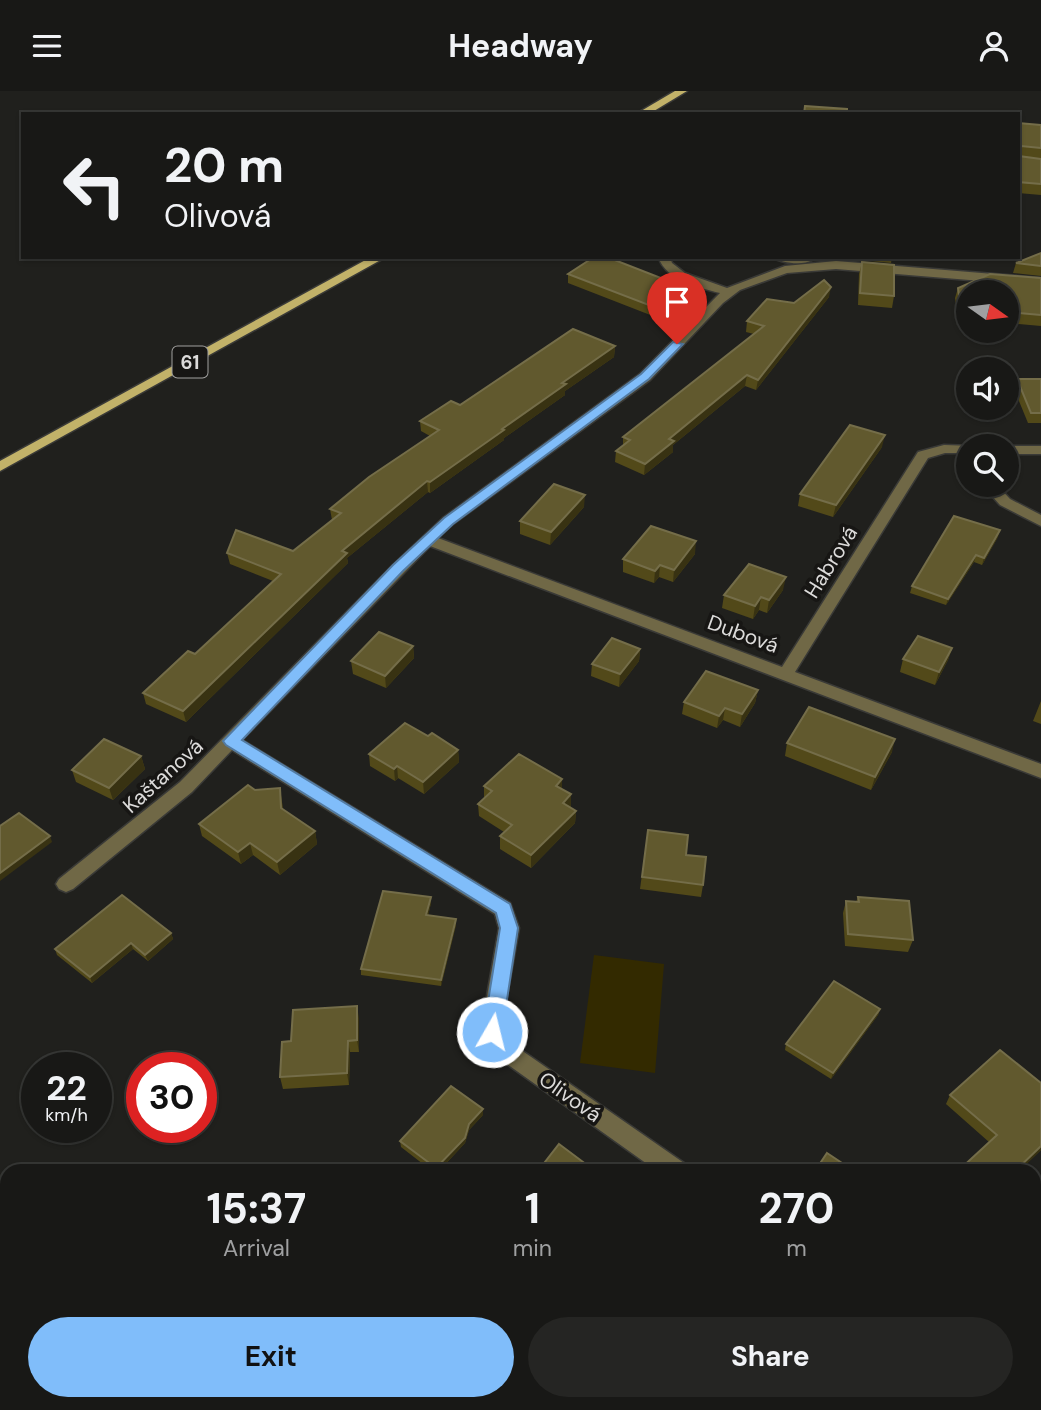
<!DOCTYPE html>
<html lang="en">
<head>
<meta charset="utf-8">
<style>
  :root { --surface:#181816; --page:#252523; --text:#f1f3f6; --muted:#9fa0a1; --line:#363735; --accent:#80bdfa }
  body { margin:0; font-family:"DM Sans",sans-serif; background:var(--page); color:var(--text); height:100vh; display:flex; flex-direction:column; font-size:26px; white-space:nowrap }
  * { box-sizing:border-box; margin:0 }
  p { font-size:23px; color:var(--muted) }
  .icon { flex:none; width:38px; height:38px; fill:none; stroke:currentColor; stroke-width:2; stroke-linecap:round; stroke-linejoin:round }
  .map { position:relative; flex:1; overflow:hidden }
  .details { position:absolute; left:0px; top:1073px; width:1041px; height:247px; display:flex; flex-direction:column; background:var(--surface); border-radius:21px 21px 0 0; box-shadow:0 2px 5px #0004,0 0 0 2px var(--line) }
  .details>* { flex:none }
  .banner { position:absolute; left:21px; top:21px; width:999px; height:147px; border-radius:0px; box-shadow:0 2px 5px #0004,0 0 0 2px var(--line); background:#181816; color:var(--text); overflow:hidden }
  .needle { width:46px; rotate:104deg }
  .fabs { position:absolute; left:956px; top:189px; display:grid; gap:14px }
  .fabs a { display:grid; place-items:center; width:63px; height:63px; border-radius:50%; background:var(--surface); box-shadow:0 2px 5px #0004,0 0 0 2px var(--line); font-size:35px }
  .speed { position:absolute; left:21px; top:961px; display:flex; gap:14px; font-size:35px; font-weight:700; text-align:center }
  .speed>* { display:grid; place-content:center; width:91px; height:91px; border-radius:50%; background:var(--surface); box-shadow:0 2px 5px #0004,0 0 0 2px var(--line); line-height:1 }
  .speed small { font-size:18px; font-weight:400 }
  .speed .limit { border:10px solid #d22; background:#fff; color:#111 }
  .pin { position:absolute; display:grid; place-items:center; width:60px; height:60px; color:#fff; margin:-72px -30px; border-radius:50% 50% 50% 0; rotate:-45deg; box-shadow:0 0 7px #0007 }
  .pin .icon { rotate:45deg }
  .me { position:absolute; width:77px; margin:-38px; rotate:8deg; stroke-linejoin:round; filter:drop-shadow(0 0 5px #0008) }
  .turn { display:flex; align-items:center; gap:24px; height:147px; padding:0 28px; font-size:32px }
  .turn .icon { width:91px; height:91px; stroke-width:2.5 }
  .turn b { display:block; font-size:49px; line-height:60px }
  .eta { display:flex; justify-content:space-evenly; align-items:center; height:119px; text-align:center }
  .eta b { font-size:42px; font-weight:700; line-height:49px }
  .primary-button { display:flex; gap:14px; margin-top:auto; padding:14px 28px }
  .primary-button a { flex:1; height:80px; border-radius:42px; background:var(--accent); color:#111; font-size:28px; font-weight:700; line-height:80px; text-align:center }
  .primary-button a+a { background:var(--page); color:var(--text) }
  header { display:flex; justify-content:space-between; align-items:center; height:91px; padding:0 28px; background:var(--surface); font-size:32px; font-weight:700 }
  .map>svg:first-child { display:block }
  .green { fill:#332a00 }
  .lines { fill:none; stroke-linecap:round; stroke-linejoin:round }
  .minor-casing { stroke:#3a3a37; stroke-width:3 }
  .major-casing { stroke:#3a3a37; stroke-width:3 }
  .minor { fill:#706846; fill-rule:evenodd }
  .major { fill:#c2b269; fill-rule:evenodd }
  .wall { fill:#524919 }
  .shaded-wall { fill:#383212 }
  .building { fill:#61592e; stroke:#746d49; stroke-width:2 }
  .route { fill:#80bdfa; stroke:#537ba2; stroke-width:2 }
  .labels { text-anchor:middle; stroke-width:7; stroke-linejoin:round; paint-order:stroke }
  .shield { fill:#171614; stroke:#a1a09f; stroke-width:2 }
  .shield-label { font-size:19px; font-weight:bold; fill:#dcdbda }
  .street-label { font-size:21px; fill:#dcdbda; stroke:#171614 }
</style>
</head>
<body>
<header><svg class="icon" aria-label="menu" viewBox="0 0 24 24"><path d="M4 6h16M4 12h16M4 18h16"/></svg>Headway<svg class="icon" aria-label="person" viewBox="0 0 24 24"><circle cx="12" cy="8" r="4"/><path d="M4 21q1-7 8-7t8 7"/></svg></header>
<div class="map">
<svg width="1041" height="1319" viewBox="0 0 1041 1319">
  <rect width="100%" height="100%" fill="#20201d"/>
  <path class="green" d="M594,864L664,873L655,982L580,972Z"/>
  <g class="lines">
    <g class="minor-casing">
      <g id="minor">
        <path d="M658,166H670L672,172L685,182L727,197L785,175L836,170L1041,187V195L836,178L787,182L740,199L723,212L650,289L453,433L438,447L782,576L918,361L944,354L973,355H968V362H945L928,367L795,581L1041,673V687L430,455L242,649L510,812L519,837L502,933L504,944L511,952L684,1072L687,1080H657L497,966L484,948L482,933L499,837L495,823L232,659L192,701L73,798L66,801L59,798L56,793L59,788L180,691L393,474L443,427L640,283L720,202C697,196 668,191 658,166Z"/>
        <path d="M772,166H809L812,169C803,175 781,172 772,166Z"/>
        <path d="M1004,355H1041V363H1006Z"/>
        <path d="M982,394H997L1010,408L1041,424V435L1000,414Z"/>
        <path d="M1041,1198V1227L1034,1230V1201Z"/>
      </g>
    </g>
    <g class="major-casing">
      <g id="major">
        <path d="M675,0H687L649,23H636Z"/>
        <path d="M371,166H386L0,380V370Z"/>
      </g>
    </g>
    <use href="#minor" class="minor"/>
    <use href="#major" class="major"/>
  </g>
  <g class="wall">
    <path d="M1018,32L1041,34V104L1018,102Z"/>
    <path d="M1041,162V185L1013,182L1016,172Z"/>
    <path d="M860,166H892L891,172L860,169Z"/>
    <path d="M862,171L894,205L892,217L858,214L859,183Z"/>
    <path d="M568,183L689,198L688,207L658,227L568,192Z"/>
    <path d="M1041,187V235L1006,232V201H968V238L959,237L955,207L958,197Z"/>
    <path d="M829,206L756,299L745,295L673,354V361L644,384L615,371L616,360L623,355V346L754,243L746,241L747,230L794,212Z"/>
    <path d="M615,255L614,266L565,300V304L504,347V349L430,402L428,401L347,467L348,472L186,631L146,613L143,602L195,563L273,490L230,473L227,462L293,460L332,429L330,418L430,345L421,340L420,330L460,314Z"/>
    <path d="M1017,288H1041V332H1028L1014,298Z"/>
    <path d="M882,356L833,426L798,415L800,403Z"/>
    <path d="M584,416L550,454L520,443V430Z"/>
    <path d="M998,446L982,474L974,471L946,514L910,502L912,495Z"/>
    <path d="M695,463L673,491L659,486L654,492L623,481V468Z"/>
    <path d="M783,499L767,522L759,519L753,528L722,517L724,504Z"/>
    <path d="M413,555L414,567L386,597L353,583L351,570Z"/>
    <path d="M952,557L948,569L935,594L900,581L903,568Z"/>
    <path d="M640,558L639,570L619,596L591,585L592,573Z"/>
    <path d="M758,599L755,612L740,636L723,629L717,637L682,623L684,611Z"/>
    <path d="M1041,610V633L1033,630Z"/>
    <path d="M428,645L458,659L459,671L424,703L398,687L395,690L370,675L369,663Z"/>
    <path d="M787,652L892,661L871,699L785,665Z"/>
    <path d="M141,665L145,678L113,709L76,691L72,679Z"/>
    <path d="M484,695L562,698L571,703L570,716L576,720L575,732L531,777L500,758V745L504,741L479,725L478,713L484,707Z"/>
    <path d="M280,697L283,718L315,740L317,753L280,784L253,764L241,773L202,745L199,733L255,699Z"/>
    <path d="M648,739L686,764L703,794L701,806L640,798Z"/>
    <path d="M858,806L913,849L908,861L845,855L843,822L846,810L856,811Z"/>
    <path d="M431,812L428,824L456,828V834L441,895L361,884V878Z"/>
    <path d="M171,842L173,848L148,870L133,858L92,892L57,864L55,858Z"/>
    <path d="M880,918L878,924L831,988L785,959L786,953Z"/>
    <path d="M359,927V961H350L349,994L283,998L280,986L291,950Z"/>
    <path d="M1041,992V1059L1019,1080H958L989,1051L946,1013L950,1004Z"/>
    <path d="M483,1024L469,1039L465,1052L439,1080H432L401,1056L400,1050Z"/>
  </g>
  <g class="shaded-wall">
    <path d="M831,196L829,206L756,299L758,289Z"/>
    <path d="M689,198L688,207L658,227L659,218Z"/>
    <path d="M615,255L614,266L565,300V304L504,347V349L430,402V391L562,292Z"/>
    <path d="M747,284L745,295L673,354V361L644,384L645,373L669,348Z"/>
    <path d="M885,344L882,356L833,426L836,414Z"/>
    <path d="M427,390L428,401L347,467L348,472L186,631L183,620L342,460Z"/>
    <path d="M585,404L584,416L550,454L551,441Z"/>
    <path d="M1000,439L998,446L982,474L984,467Z"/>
    <path d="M696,450L695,463L673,491L674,479Z"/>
    <path d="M976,464L974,471L946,514L948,508Z"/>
    <path d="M660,474L659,486L654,492L655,480Z"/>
    <path d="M786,486L783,499L767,522L769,509Z"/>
    <path d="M761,506L759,519L753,528L755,515Z"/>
    <path d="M413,555L414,567L386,597L385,585Z"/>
    <path d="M952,557L948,569L935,594L939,581Z"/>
    <path d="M640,558L639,570L619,596L620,583Z"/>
    <path d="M758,599L755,612L740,636L742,623Z"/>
    <path d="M725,617L723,629L717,637L719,625Z"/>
    <path d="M895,648L892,661L871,699L875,686Z"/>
    <path d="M458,659L459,671L424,703L423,691Z"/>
    <path d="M141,665L145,678L113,709L109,697Z"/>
    <path d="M397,675L398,687L395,690L394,678Z"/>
    <path d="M562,688V701L556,695Z"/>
    <path d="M571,703V716L562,724L563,712Z"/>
    <path d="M576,720L575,732L531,777V764Z"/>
    <path d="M315,740L317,753L280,784L277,771Z"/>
    <path d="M50,745L52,751L0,790V782Z"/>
    <path d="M250,752L253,764L241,773L238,761Z"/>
    <path d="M431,806V812L427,830L426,824Z"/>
    <path d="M456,828V834L441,895V889Z"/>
    <path d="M171,842L173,848L148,870L145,864Z"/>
    <path d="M131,852L133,858L92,892L90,886Z"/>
    <path d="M357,915L359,927V961L357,949Z"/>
    <path d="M880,918L878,924L831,988L833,982Z"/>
    <path d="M348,950L350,961L349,994L347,982Z"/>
    <path d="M483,1018V1024L469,1039L465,1052L439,1080H436V1077L469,1033Z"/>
    <path d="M1041,1055V1059L1019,1080H1015Z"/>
  </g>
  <g class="building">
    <path d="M805,15L847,18V23H804Z"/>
    <path d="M1018,32L1041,34V57L1021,55L1018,57Z"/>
    <path d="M1018,61L1019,65L1041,68V93L1018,91Z"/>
    <path d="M1041,162V175L1016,172Z"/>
    <path d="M594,166H607L689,198L659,218L568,183Z"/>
    <path d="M862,171L894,174V205L860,202Z"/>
    <path d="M990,183L1041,187V224L1006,221V201H968V228L962,227L958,197Z"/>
    <path d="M824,189L831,196L758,289L747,284L669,348L674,350L645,373L616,360L630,349L623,346L764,235L747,230L767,208L794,212Z"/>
    <path d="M573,238L615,255L562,292L566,293L502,338L504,339L430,391L427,390L342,460L347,462L183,620L143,602L188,560L195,563L281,483L227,462L236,439L293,460L341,422L330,418L369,386L439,339L420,330L451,310L460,314Z"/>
    <path d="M1017,288H1041V322H1031Z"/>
    <path d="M850,334L885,344L836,414L800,403Z"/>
    <path d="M554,393L585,404L551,441L520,430Z"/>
    <path d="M954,425L1000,439L984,467L976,464L948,508L912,495Z"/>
    <path d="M651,435L696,450L674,479L660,474L655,480L623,468Z"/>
    <path d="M749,473L786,486L769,509L761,506L755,515L724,504Z"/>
    <path d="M379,541L413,555L385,585L351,570Z"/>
    <path d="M918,545L952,557L939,581L903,568Z"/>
    <path d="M612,547L640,558L620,583L592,573Z"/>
    <path d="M706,580L758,599L742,623L725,617L719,625L684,611Z"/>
    <path d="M809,616L895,648L875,686L787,652Z"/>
    <path d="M405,632L428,645L432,642L458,659L423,691L397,675L394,678L369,663Z"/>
    <path d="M104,648L141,665L109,697L72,679Z"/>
    <path d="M519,663L562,688L556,695L571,703L563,712L576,720L531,764L500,745L512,734L478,713L492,700L484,695Z"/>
    <path d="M248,694L255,699L280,697L281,717L315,740L277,771L250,752L238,761L199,733Z"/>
    <path d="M19,722L50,745L0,782V735Z"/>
    <path d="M648,739L688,744L686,764L706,766L703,794L642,786Z"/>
    <path d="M383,800L431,806L426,824L456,828L441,889L361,878Z"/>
    <path d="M122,804L171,842L145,864L131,852L90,886L55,858Z"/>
    <path d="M858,806L909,810L913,849L848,843L846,810L859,811Z"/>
    <path d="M834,890L880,918L833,982L786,953Z"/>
    <path d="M357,915V949L348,950L347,982L280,986L282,951L291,950L293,919Z"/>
    <path d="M1000,959L1041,992V1055L1015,1080H958L997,1044L950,1004Z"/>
    <path d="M451,995L483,1018L469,1033L465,1047L436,1077L400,1050Z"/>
    <path d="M559,1053L595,1080H538Z"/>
    <path d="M827,1062L854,1080H815Z"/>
    <path d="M776,1312H841L850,1319H772Z"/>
  </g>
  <path class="route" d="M673,251L683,253L649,288L453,433L403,480L242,649L510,813L518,837L502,941L499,947L492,949L485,947L483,941L500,837L496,822L226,654L223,650L393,474L444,427L641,283Z"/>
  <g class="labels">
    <rect class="shield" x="172.5" y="255.5" width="35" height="31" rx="5"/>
    <g class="shield-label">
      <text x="190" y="278">61</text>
    </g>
    <g class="street-label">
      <text transform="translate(831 471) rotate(-58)" y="7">Habrová</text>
      <text transform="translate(743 543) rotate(20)" y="7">Dubová</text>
      <text transform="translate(163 685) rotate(-42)" y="7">Kaštanová</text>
      <text transform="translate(570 1006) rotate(35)" y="7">Olivová</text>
    </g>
  </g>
</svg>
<div class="fabs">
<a><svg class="needle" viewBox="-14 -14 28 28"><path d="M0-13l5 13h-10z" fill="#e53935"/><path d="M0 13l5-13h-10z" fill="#9fa0a1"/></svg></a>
<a><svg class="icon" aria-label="sound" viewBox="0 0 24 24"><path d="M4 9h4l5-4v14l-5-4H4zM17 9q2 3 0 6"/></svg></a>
<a><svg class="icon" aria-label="search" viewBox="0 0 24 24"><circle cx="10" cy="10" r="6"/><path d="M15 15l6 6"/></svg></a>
</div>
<div class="speed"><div>22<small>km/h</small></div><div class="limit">30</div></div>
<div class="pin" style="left:677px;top:253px;background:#d93025"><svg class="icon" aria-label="arrive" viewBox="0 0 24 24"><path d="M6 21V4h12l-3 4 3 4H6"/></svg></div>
<svg class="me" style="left:492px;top:941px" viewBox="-20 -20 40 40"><circle r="17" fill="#80bdfa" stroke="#fff" stroke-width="3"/><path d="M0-11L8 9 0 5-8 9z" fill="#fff"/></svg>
<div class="banner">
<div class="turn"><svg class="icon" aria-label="left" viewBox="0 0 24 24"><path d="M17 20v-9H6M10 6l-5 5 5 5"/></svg><div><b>20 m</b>Olivová</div></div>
</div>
<section class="details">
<div class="eta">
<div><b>15:37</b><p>Arrival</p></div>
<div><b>1</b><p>min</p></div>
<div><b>270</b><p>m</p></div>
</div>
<div class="primary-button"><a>Exit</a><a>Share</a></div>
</section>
</div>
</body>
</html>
